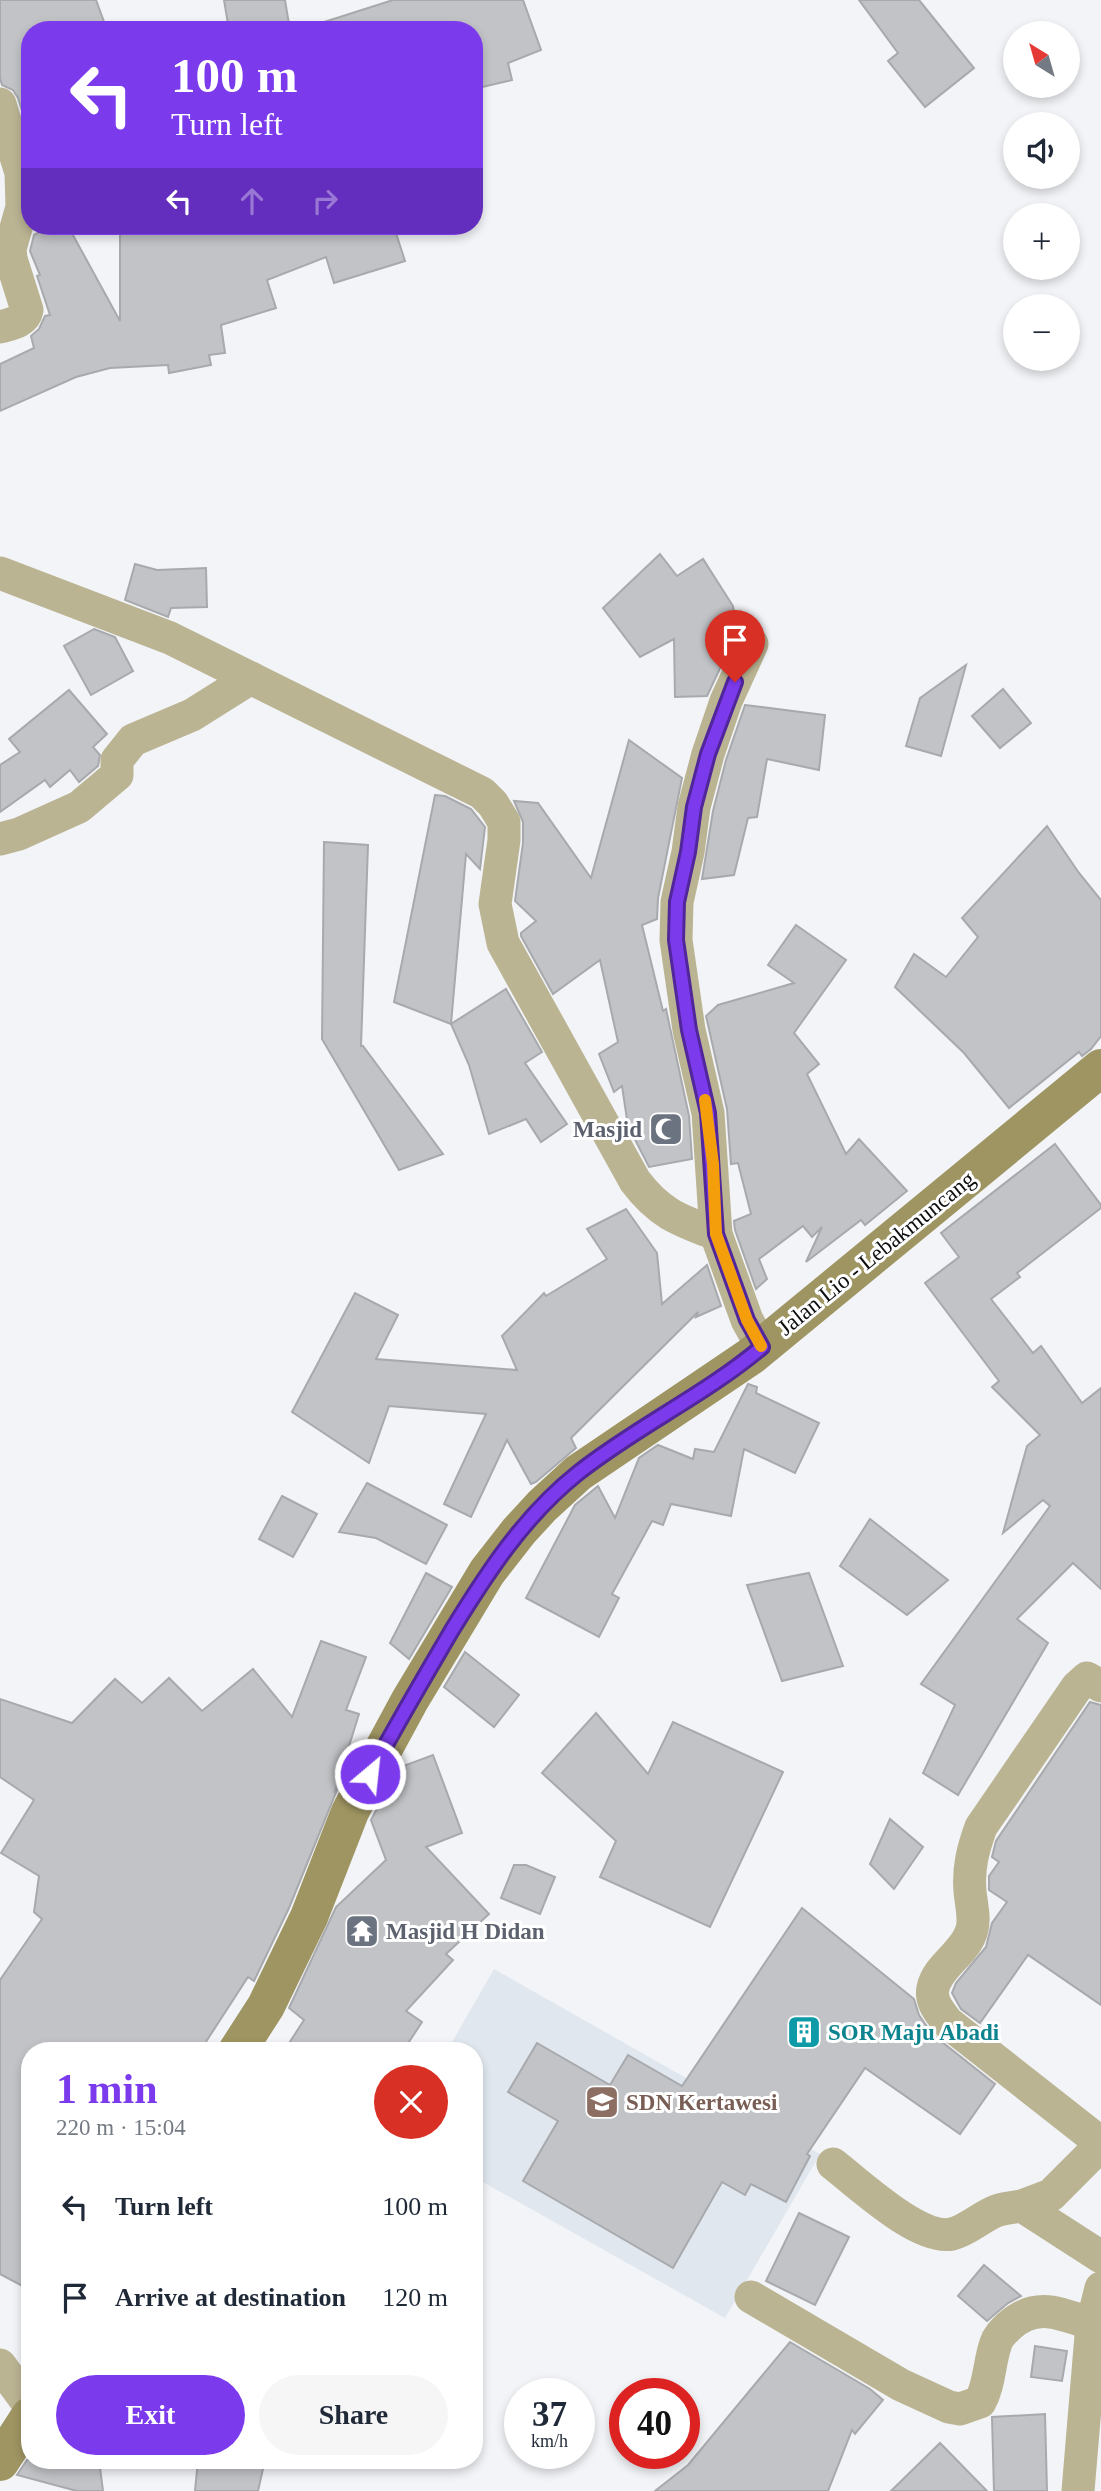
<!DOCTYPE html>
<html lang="en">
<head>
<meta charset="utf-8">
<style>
  :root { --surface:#fff; --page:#f6f6f7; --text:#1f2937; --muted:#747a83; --accent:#7c3aed }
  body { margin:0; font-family:"Times New Roman",serif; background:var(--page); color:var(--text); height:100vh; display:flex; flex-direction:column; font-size:26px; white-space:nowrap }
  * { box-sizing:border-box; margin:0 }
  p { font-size:23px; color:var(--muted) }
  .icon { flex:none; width:38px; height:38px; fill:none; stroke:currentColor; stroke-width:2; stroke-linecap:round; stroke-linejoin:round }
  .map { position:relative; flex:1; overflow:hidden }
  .side { position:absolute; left:21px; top:2042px; width:462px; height:427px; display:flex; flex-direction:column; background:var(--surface); border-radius:28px; box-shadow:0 4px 10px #0003 }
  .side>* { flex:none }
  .banner { position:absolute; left:21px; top:21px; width:462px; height:214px; border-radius:28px; box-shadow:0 4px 10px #0003; background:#7c3aed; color:#fff; overflow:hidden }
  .needle { width:46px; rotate:323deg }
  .controls { position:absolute; left:1003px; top:21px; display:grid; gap:14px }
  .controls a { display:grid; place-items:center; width:77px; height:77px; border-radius:50%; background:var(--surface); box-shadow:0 4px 10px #0003; font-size:35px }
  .speed { position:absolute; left:504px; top:2378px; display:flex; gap:14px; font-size:35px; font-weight:700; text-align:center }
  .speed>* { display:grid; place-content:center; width:91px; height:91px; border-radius:50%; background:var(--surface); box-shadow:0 4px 10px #0003; line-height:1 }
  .speed small { font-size:18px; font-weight:400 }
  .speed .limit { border:10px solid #d22; background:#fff; color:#111 }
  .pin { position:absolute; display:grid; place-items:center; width:60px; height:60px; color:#fff; margin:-72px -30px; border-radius:50% 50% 50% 0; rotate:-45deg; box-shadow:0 0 7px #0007 }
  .pin .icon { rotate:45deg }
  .me { position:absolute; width:77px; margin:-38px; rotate:28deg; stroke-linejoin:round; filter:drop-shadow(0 0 5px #0008) }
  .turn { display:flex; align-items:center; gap:24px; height:147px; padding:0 35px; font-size:32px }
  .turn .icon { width:91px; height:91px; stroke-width:2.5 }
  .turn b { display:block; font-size:49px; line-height:60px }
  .lanes { display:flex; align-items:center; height:66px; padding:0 35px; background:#0003; justify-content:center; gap:35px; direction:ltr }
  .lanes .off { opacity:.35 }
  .round { display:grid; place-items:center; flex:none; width:74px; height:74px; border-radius:37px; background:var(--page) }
  .summary { display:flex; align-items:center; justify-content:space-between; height:119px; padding:0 35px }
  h1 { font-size:42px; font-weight:700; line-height:52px; color:var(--accent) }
  .button { display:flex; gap:14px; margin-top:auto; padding:14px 35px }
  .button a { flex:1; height:80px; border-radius:42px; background:var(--accent); color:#fff; font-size:28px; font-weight:700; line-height:80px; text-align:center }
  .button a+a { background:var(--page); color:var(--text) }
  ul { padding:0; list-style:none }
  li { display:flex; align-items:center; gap:21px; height:91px; padding:0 35px }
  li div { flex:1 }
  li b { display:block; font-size:26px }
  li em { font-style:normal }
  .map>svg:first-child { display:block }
  .built { fill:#e0e7ef }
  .building { fill:#c1c3c6; stroke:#a8a9ac; stroke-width:2 }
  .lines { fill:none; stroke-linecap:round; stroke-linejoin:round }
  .street { stroke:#bbb493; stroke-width:33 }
  .secondary { stroke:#9f9562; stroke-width:38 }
  .route-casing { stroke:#51269a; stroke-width:18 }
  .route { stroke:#7c3aed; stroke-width:12 }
  .slow { stroke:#f59e0b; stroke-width:12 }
  .labels { text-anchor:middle; stroke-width:6; stroke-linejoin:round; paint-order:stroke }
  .worship-label { font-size:23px; font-weight:bold; fill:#5b616d; stroke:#fff; text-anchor:end }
  .street-label { font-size:23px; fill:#0e0e0f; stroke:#fff }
  .culture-label { font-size:23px; font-weight:bold; fill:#0d838f; stroke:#fff; text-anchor:start }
  .education-label { font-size:23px; font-weight:bold; fill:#785e54; stroke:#fff; text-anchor:start }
</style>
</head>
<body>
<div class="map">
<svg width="1101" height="2491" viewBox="0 0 1101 2491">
  <rect width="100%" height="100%" fill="#f2f4f7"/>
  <path class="built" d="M494,1969L820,2154L725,2318L474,2177V2051H447Z"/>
  <g class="building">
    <path d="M0,0H96L107,30H30V136L18,98L13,90L2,85L0,78Z"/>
    <path d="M224,0H285L290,30H229Z"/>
    <path d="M393,0H523L541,50L508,63L512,80L474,89V30H322L321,23Z"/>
    <path d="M859,0H919L974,68L925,107L888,61L898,53Z"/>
    <path d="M50,226H68L120,321V231L167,230L200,226H400L401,228L395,230L405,261L334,283L326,257L267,280L276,308L221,325L225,353L209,355L211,365L169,373L168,365L110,368L76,377L0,411V364L34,348L31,336L39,329L45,316L50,315L37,276L40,275L30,251L34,235Z"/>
    <path d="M660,554L677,576L703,559L733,606L737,633L730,646L722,647L723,662L707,696L675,697L674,639L640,657L603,608Z"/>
    <path d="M135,564L157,570L206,568L207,607L171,608L168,617L125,600Z"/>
    <path d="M94,629L115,637L133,671L91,695L64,646Z"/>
    <path d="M966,665L941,756L906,746L920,698Z"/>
    <path d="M1003,689L1031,723L1000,748L972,716Z"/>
    <path d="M69,690L107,734L93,747L100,755L98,766L79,782L70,770L50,787L45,780L0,812V765L20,752L9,739Z"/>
    <path d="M745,705L825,715L819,770L767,759L757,817L748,818L734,875L702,879L713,811L726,760Z"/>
    <path d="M629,740L682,778L658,898L657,919L642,925L663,1011L666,1009L689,1116L692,1159L649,1167L628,1126L622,1086L614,1092L599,1054L618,1042L600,960L553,994L521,936V933L536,921L515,901L523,843V822L514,801L538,803L591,878Z"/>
    <path d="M435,795L445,796L471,809L485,827L480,869L466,854L451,1024L394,1002Z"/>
    <path d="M1047,826L1079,873L1101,900V1036L1091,1049L1082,1056L1079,1052L1009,1108L964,1053L895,987L914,954L946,977L978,937L962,918Z"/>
    <path d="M324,842L368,845L361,1046H363L443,1154L399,1170L322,1039Z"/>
    <path d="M796,925L846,960L794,1033L819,1064L807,1074L846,1154L859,1139L907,1191L865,1225L861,1220L806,1262L822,1227L812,1237L803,1226L759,1259L767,1279L756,1289L735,1230L734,1221L751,1214L738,1163L731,1164L727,1109L706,1016L718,1005L794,983L768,965Z"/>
    <path d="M506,989L542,1052L525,1063L567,1124L541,1142L526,1119L489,1134L469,1065L451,1024Z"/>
    <path d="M1055,1144L1101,1205V1208L1017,1273L1020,1277L991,1299L1033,1353L1041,1346L1082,1403L1101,1388V1589L1073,1563L1017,1619L1048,1643L958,1795L923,1773L955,1705L921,1684L1050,1506L1043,1500L1003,1533L1027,1446L1040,1435L992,1387L999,1381L925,1283L959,1257L941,1233Z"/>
    <path d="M626,1209L657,1253L662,1304L707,1265L721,1306L696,1317L698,1312L571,1438L576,1448L536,1482L531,1484L507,1440L471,1517L444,1504L486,1414L389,1406L369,1463L292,1412L355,1293L398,1315L376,1359L517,1370L502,1336L544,1293L546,1296L607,1259L587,1229Z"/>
    <path d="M748,1384L757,1387L756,1393L819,1423L795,1473L744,1449L731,1516L671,1504L663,1525L652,1521L612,1594L619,1598L599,1637L526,1598L575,1505L598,1486L615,1518L639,1458L658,1445L693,1459L695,1449L714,1452Z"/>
    <path d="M367,1483L447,1525L426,1564L376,1538L339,1532Z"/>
    <path d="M282,1496L317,1514L293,1557L259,1539Z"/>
    <path d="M870,1519L948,1580L907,1615L840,1566Z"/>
    <path d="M426,1573L452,1587L409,1659L390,1643Z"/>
    <path d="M809,1573L843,1666L782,1681L747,1585Z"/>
    <path d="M321,1641L366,1657L346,1710L359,1714L335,1791L337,1790L289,1908L254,1981L248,1977L200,2051H30V2290L0,2274V1980L42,1919L34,1912L39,1876L1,1853L34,1800L0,1777V1699L72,1723L115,1679L142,1703L169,1678L202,1711L253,1669L292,1717Z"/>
    <path d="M465,1652L519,1695L494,1727L444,1687Z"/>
    <path d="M1090,1702L1101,1705V2005L1028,1955L980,2023L961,2009L952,1993L956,1983L986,1947L992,1923L1007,1902L989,1890V1876L999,1862L992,1857L996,1841Z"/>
    <path d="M596,1713L648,1774L673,1722L783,1772L710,1927L600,1877L616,1841L542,1773Z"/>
    <path d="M433,1755L462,1833L426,1847L489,1914L446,1954L453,1960L406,2011L422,2022L403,2051H284L304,2020L289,2008L336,1907L386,1860L371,1820L398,1768Z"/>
    <path d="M890,1819L923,1847L894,1889L870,1864Z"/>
    <path d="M514,1865H526L555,1877L540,1914L501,1898Z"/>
    <path d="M802,1908L914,1999L919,2015L932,2034L995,2084L960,2134L865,2068L807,2154L810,2156L786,2202L751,2184L745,2195L722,2182L673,2268L523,2181L558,2121L508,2092L537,2043L610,2085L628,2055L682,2086Z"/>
    <path d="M799,2213L849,2237L815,2305L766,2281Z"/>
    <path d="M984,2265L1021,2296L1008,2303L987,2321L958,2296Z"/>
    <path d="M790,2342L870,2389L883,2400L855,2434L852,2430L828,2491H655L688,2465Z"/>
    <path d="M1035,2346L1067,2351L1062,2381L1031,2377Z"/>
    <path d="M1045,2414L1047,2491H994L992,2417Z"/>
    <path d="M940,2443L987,2491H891Z"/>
    <path d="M27,2460H99L103,2491H77L17,2475Z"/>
    <path d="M198,2460H265L258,2491H195Z"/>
  </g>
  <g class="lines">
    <g class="street">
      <path d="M0,104L21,173L22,207L10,249L11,259L27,310C25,322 10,324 0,327"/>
      <path d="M0,573L170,638L482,793L493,804L504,822V840L495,904L503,943L635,1181C660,1214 679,1220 716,1234"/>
      <path d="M752,644L726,701L708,754L694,807L688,852L677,902L676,940L689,1030L708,1113L716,1234L747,1320L762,1347"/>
      <path d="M0,839L19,834L79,807L117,775V760L133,740L192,715L251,678"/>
      <path d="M1101,1686L1087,1678L1077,1687L981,1827C973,1849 968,1868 970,1891C971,1903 975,1918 972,1929C967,1952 938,1965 933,1988C930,2002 940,2012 947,2022L1101,2143"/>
      <path d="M833,2164C859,2184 919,2241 952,2234C968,2230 981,2217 996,2211C1004,2208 1014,2207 1022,2206L1101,2257"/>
      <path d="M1022,2206L1051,2195L1101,2145"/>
      <path d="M751,2297L901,2385L949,2407L960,2409L980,2402C990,2384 989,2362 996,2343C998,2336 1004,2331 1009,2326C1037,2301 1060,2314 1092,2324"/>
      <path d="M0,2365L30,2406"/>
      <path d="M1078,2491L1092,2324L1101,2288"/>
    </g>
    <g class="secondary">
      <path d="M237,2051L266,2006L309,1917L350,1812L370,1774L410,1700L487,1572L519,1531L542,1506L578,1473L751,1356L1101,1068"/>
      <path d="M0,2462L30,2416"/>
    </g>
  </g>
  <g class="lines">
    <g class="route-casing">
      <path id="route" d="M370,1774C396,1725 424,1678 452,1630C487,1573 524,1516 578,1473C636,1427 705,1395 762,1347L747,1320L716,1234L708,1113L689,1030L676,940L677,902L688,852L694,807L708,754L735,682"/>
    </g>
    <use href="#route" class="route"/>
    <path class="slow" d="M705,1100L713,1164L716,1234L747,1320L761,1346"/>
  </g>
  <defs>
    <g id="mosque-square" transform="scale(1.75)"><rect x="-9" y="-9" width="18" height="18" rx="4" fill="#6b7280" stroke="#fff"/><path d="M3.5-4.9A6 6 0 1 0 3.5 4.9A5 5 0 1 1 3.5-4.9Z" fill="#fff"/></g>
    <g id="temple-square" transform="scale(1.75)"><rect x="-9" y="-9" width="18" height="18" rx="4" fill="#6b7280" stroke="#fff"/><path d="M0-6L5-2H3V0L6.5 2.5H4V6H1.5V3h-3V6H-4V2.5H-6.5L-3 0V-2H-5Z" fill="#fff"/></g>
    <g id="building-square" transform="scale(1.75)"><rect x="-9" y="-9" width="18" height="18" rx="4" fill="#0f9aa8" stroke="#fff"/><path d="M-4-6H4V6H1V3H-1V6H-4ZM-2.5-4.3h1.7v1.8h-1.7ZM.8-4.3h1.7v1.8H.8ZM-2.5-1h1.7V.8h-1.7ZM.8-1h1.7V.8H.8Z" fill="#fff"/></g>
    <g id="school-square" transform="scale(1.75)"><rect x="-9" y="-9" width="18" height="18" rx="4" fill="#8d6e63" stroke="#fff"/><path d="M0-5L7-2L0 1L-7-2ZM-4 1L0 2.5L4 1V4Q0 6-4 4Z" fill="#fff"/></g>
  </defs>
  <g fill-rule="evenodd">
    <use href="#mosque-square" x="666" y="1129"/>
    <use href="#temple-square" x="362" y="1931"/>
    <use href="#building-square" x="804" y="2032"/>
    <use href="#school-square" x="602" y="2102"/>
  </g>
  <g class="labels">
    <g class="worship-label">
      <text x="642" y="1137">Masjid</text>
      <text x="386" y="1939" text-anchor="start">Masjid H Didan</text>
    </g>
    <g class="street-label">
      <text transform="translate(876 1253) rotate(-39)" y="8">Jalan Lio - Lebakmuncang</text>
    </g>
    <g class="culture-label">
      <text x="828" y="2040">SOR Maju Abadi</text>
    </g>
    <g class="education-label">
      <text x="626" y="2110">SDN Kertawesi</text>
    </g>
  </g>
</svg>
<div class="controls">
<a><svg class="needle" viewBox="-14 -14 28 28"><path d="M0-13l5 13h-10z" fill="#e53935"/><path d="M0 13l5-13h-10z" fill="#747a83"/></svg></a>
<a><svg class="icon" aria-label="sound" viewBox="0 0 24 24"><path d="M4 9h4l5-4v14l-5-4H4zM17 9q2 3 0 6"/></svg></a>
<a>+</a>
<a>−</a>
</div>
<div class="speed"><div>37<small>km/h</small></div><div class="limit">40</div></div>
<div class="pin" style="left:735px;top:682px;background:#d93025"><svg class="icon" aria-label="arrive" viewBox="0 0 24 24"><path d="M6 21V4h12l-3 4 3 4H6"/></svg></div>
<svg class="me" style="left:370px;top:1774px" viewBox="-20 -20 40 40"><circle r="17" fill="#7c3aed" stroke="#fff" stroke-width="3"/><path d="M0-11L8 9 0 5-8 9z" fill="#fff"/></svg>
<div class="banner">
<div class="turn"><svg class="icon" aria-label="left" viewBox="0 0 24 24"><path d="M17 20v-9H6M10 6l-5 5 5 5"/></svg><div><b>100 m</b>Turn left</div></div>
<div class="lanes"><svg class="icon" aria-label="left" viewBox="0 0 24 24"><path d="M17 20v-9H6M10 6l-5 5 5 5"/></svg><svg class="icon off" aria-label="ahead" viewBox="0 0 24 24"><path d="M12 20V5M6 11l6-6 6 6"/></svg><svg class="icon off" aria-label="right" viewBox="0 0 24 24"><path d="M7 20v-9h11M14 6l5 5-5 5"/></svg></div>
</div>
<section class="side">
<div class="summary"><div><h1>1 min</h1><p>220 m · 15:04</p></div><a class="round" style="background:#d93025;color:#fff"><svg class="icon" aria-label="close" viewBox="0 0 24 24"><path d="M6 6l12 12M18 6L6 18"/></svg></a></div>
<ul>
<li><svg class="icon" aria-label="left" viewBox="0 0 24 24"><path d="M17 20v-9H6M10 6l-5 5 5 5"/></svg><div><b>Turn left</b></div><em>100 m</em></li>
<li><svg class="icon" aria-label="arrive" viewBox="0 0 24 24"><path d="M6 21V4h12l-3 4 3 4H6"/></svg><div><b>Arrive at destination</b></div><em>120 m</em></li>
</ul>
<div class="button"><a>Exit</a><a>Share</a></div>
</section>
</div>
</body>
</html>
